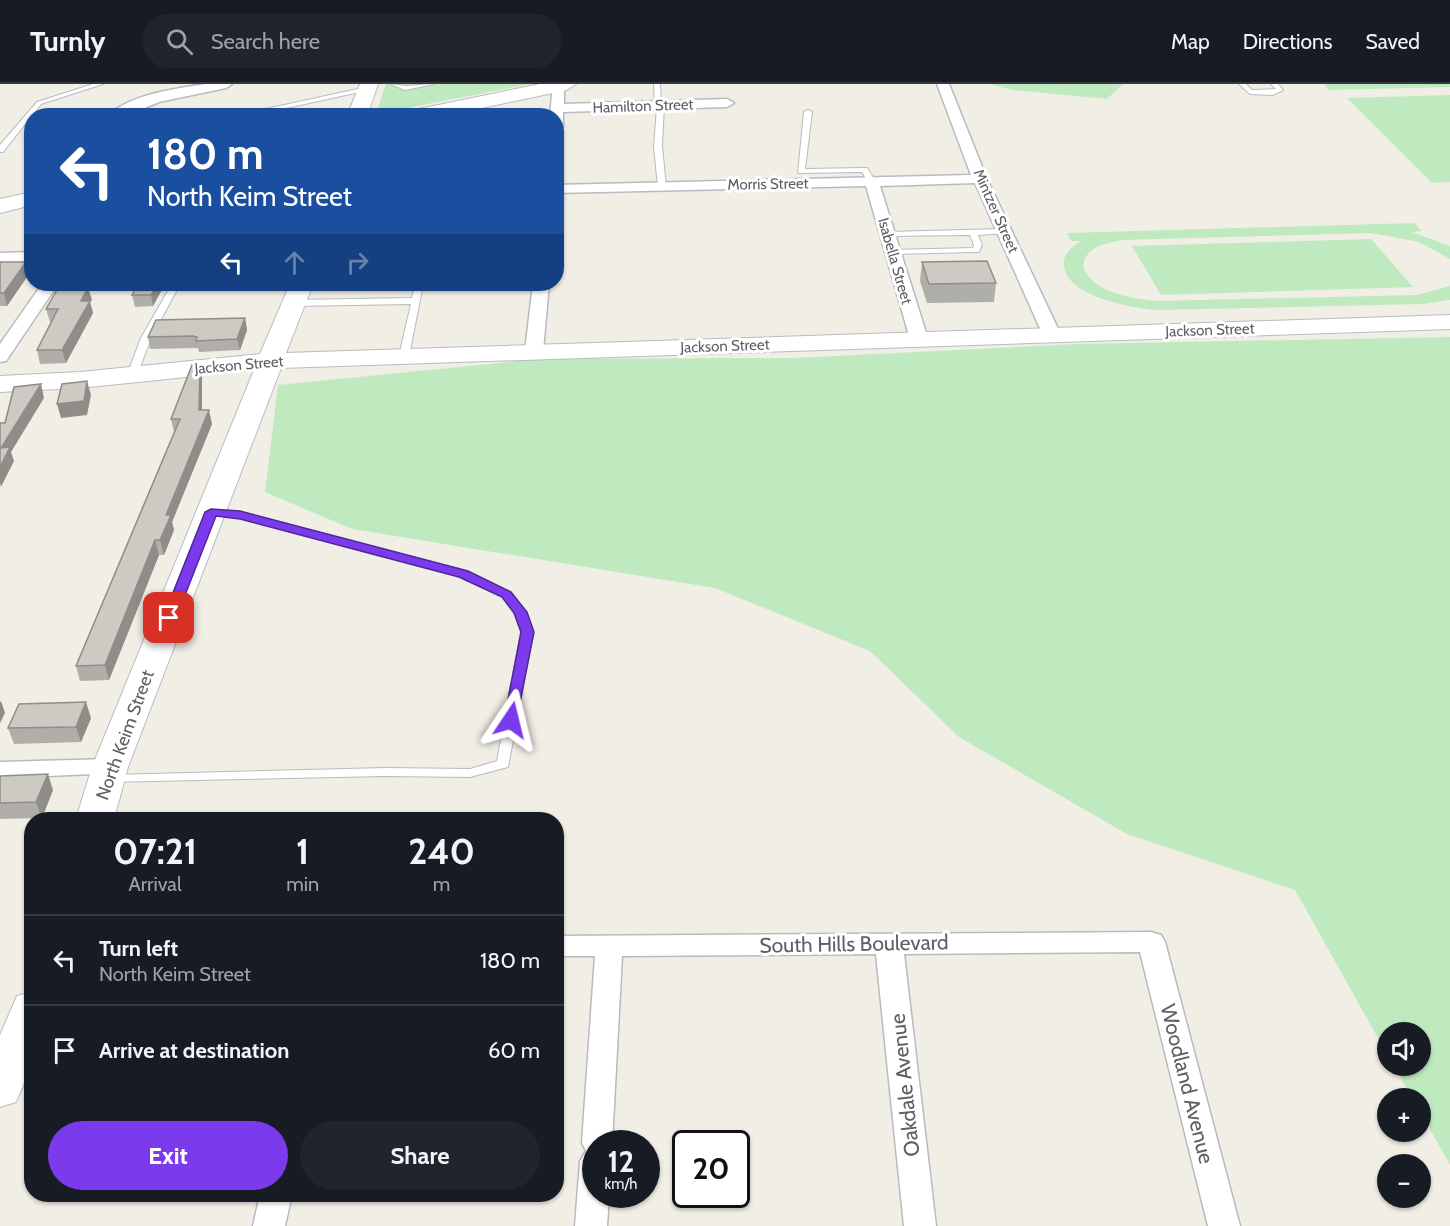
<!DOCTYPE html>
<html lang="en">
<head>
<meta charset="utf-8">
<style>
  :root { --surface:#171b24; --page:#20242c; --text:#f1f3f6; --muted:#9ea1a6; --line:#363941; --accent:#7c3aed }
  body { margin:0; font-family:Cabin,sans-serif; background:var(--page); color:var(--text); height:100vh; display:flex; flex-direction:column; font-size:22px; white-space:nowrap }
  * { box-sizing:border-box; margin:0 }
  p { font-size:20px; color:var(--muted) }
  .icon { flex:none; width:33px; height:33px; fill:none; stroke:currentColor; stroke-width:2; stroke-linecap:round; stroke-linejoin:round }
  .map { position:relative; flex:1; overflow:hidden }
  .sheet { position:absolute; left:24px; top:728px; width:540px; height:390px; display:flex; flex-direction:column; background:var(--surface); border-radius:24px; box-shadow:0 2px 4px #0004 }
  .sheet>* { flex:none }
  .guide { position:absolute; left:24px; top:24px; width:540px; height:183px; border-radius:24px; box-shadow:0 2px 4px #0004; background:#1a4fa0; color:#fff; overflow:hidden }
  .fabs { position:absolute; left:1377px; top:938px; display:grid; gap:12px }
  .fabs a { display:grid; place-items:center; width:54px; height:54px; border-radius:50%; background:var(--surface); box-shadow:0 2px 4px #0004; font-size:30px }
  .speed { position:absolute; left:582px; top:1046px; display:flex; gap:12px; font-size:30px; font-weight:700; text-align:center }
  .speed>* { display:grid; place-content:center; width:78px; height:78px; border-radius:50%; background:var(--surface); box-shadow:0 2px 4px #0004; line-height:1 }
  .speed small { font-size:15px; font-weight:400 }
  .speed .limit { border:3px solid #111; border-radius:9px; background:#fff; color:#111 }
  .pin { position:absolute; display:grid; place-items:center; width:51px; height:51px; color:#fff; margin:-26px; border-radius:12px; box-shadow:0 3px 9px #0006 }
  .me { position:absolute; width:66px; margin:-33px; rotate:10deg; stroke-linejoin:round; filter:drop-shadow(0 0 4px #0008) }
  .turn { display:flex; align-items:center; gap:21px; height:126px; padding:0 24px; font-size:27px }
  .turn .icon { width:78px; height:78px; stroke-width:2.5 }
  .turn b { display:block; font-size:42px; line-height:51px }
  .lanes { display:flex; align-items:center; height:57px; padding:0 24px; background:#0003; justify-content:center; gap:30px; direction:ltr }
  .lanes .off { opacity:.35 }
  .eta { display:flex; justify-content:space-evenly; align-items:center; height:102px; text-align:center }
  .eta b { font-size:36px; font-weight:700; line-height:42px }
  .action { display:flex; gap:12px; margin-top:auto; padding:12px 24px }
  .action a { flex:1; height:69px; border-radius:36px; background:var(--accent); color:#fff; font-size:24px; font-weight:700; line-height:69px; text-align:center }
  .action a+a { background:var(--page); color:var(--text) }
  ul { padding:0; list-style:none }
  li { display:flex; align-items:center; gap:18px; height:90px; padding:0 24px; border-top:2px solid var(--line) }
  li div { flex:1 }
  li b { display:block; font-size:22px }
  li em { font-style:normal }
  header { display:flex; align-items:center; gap:36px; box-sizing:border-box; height:84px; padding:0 30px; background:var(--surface); border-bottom:2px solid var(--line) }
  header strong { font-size:28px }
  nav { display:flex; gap:33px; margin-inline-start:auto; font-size:21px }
  .search { width:420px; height:54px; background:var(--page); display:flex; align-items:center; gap:15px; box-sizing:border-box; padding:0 21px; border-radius:33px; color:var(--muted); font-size:22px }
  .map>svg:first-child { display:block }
  .green { fill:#bfeabf }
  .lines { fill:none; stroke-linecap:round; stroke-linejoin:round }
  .lane-casing { stroke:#b7bbc0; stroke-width:2 }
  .street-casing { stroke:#b7bbc0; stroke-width:3 }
  .secondary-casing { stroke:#b8bcc2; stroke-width:2 }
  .lane { fill:#fff; fill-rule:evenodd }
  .street { fill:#fff; fill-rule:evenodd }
  .secondary { fill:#fff; fill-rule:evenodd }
  .wall { fill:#b0aea9 }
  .shaded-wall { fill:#908d89 }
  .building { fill:#cdcac4; stroke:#908d89; stroke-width:1.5 }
  .route { fill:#7c3aed; stroke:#51269a; stroke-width:1.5 }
  .labels { text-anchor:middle; stroke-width:6; stroke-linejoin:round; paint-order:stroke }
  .far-street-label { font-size:15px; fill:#5c6167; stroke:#fff }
  .street-label { font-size:18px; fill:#5c6167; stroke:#fff }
  .near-street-label { font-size:21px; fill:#5c6167; stroke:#fff }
</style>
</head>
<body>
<header>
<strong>Turnly</strong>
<div class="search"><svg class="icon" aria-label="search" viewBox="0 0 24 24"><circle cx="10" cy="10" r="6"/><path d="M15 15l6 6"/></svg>Search here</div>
<nav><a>Map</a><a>Directions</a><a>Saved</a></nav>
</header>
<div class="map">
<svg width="1450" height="1142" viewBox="0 0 1450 1142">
  <rect width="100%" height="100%" fill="#f0eee5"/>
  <g class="green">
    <path d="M386,0H530L376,30Z"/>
    <path d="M989,0H1123L1107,15L1013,6Z"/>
    <path d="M1325,0H1450V3L1328,6Z"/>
    <path d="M1450,11V98L1432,99L1347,14Z"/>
    <path d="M1414,139L1422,147L1412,148L1450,162V175L1419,158L1372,149L1122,156C1106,159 1085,163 1083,182C1092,209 1133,215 1158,217L1417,211L1450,202V216L1422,220L1157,226C1133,224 1067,213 1064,182C1062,169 1073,162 1082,157H1071L1067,149Z"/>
    <path d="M1371,155L1413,203L1161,211L1132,162Z"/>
    <path d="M1450,253V1081L1421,1029L1420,1014H1412L1394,981H1420V948H1388L1387,970L1295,806L1127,750L959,653L870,567L715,504L352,445L265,408L278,301L539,275L794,274L1077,260Z"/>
  </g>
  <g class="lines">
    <g class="lane-casing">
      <g id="lane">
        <path d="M93,0H103L41,20L3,68H0V61L37,18Z"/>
        <path d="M391,0L406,2L434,0L405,6Z"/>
        <path d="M654,0H660L661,19L664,21L662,62L666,103L662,105L658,103L654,62L657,23L655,21Z"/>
        <path d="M1239,0H1246L1252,6L1276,5L1271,0H1278L1283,6L1273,11L1250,10Z"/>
        <path d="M367,3L370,5L369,6L249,32H233Z"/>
        <path d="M464,20H468L489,32H480L464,22Z"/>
        <path d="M808,26L812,28L805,85L864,84H867L876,98L875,100H869L862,88L798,89L804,28Z"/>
        <path d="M1004,145L1008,147L1007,149L978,151L982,161L979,168H976L893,170L889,168L890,166L973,164L974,161L970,151L887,152L883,150L887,148Z"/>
        <path d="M172,200H180L151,254L137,291L135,293H129L127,291L141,254Z"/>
        <path d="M415,200H423L409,272L404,275L399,272L411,220L294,222L290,219L294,216L412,214Z"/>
        <path d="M211,425L240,428L467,488L511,508L526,528L533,548L508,683L470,693L385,692L106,698L104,695L106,692L111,691L385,684L470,685L497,677L521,548L514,528L503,512L459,492L240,434L207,430L206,428L207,426Z"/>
      </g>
    </g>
    <g class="street-casing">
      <g id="street">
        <path d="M205,0H232L226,4L159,18L125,32H108C130,10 175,5 205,0Z"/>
        <path d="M553,0L564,2V20L727,15L734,19L727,23L563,28V43L556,47V32H550Z"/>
        <path d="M937,0H949L987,95L1061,251L1058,255L1052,256L1043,251L975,99L880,102L928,255L919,260L910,255L866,102L556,109V101L971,91Z"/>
        <path d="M32,168V178L0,179V169Z"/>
        <path d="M42,200H58L6,277L0,278V260Z"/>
        <path d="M533,200H549L543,267L534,272L525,267Z"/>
        <path d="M110,675L119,677L122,683L119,689L0,694V678Z"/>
        <path d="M1151,848L1161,851L1165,858L1240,1142H1208L1140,868L904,870L936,1142H904L876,870L622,872L612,1059H596V1110H609L607,1142H575L580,1077L586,1067L582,1059L595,872H556V852Z"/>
        <path d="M260,1110H292L285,1142H253Z"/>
      </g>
    </g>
    <g class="secondary-casing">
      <g id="secondary">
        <path d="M360,0H378L367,32H347Z"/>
        <path d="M540,0H576L567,6L444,32H405L414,26Z"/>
        <path d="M32,108V121L0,129V115Z"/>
        <path d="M290,200H313L286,269L1450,231V245L281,284L128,683L114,735H76L92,683L254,286L80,304L0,308V292L80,288L260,270Z"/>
        <path d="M32,908V980L16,1018L0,1023V951L17,912Z"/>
      </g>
    </g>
    <use href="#lane" class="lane"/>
    <use href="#street" class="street"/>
    <use href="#secondary" class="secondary"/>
  </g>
  <g class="wall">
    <path d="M0,178L29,190L7,222H0Z"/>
    <path d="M922,178L996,199L994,218L927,219L920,197Z"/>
    <path d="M165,200L153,222L135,223L132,211Z"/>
    <path d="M236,200H264L263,203H237Z"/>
    <path d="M92,216L90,218L93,229L66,279L40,280L37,266L51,238H50L46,225Z"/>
    <path d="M245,234L247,246L240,266L199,268L198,264H195L150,265L148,253Z"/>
    <path d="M200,280L202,294V326L212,340L172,438L174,446L164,471H159L109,596L80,597L76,582L174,348L171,335Z"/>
    <path d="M91,634L81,658L14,660L8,644Z"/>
    <path d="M0,692L53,706L42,734L0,735Z"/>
  </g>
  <g class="shaded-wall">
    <path d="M26,178L29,190L7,222L4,209Z"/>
    <path d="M157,200H165L153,222L151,211Z"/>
    <path d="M88,203L92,216L90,218L93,229L66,279L62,266L81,217Z"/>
    <path d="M245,234L247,246L240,266L237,255Z"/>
    <path d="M200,280L202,294V340L199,326Z"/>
    <path d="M87,297L91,311L87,331L61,334L57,320Z"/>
    <path d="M41,300L44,314L11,368L14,377L1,403L0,399V383L1,364Z"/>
    <path d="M209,326L212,340L172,438L174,446L164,471L160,456L166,431Z"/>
    <path d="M155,456L159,471L109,596L105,581Z"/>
    <path d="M1,617L5,629L0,639V618Z"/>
    <path d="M86,618L91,634L81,658L76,643Z"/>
    <path d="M48,690L53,706L42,734L36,718Z"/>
  </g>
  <g class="building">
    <path d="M987,177L996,199L929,200L922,178Z"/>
    <path d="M0,178H26L4,209H0Z"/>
    <path d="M138,200H157L151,211H132Z"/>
    <path d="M88,203L81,217H90L62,266H37L58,225H46L58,204Z"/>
    <path d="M245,234L237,255L196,257L197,253L193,252L148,253L156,236Z"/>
    <path d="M200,280L199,326H209L166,431H171L160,456H155L105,581L76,582L180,335H171L192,281Z"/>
    <path d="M87,297L84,317L57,320L62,300Z"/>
    <path d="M41,300L1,364L10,363L0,383V339H5L14,303Z"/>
    <path d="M86,618L76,643L8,644L19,620Z"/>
    <path d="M48,690L36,718L0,719V692Z"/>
  </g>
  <path class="route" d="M211,425L240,427L468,487L511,508L527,528L534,548L516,639H506L504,636L521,548L514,529L502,513L459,493L240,435L216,432L176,534L169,538L165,537L163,534L205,428Z"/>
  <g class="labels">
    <g class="far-street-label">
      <text transform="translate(643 22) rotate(-2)" y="5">Hamilton Street</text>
      <text transform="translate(768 100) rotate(-1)" y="5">Morris Street</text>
      <text transform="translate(996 127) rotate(66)" y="5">Mintzer Street</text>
      <text transform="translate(895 177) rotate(74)" y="5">Isabella Street</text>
      <text transform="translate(1210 246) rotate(-2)" y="5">Jackson Street</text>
      <text transform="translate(725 262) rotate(-2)" y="5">Jackson Street</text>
      <text transform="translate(239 281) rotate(-5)" y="5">Jackson Street</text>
    </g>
    <g class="street-label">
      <text transform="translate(125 651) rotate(-70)" y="6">North Keim Street</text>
    </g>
    <g class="near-street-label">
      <text transform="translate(854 860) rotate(-1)" y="7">South Hills Boulevard</text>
      <text transform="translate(1187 1000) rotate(76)" y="7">Woodland Avenue</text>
      <text transform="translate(905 1001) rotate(-96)" y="7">Oakdale Avenue</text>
    </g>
  </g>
</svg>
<div class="fabs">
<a><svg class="icon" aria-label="sound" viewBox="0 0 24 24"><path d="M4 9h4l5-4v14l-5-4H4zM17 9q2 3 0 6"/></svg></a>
<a>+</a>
<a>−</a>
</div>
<div class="speed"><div>12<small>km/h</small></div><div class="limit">20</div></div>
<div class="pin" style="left:169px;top:534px;background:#d93025"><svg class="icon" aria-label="arrive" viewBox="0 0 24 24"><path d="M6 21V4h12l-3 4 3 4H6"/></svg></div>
<svg class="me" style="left:511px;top:636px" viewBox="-20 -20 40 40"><path d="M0-17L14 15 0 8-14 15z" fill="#7c3aed" stroke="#fff" stroke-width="4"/></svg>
<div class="guide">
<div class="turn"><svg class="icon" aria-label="left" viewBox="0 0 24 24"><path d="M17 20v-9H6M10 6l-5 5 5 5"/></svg><div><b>180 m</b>North Keim Street</div></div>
<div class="lanes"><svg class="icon" aria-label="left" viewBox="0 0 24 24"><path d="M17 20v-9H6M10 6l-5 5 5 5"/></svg><svg class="icon off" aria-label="ahead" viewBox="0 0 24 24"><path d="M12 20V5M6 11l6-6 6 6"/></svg><svg class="icon off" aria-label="right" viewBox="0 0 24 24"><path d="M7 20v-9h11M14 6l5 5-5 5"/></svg></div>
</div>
<section class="sheet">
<div class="eta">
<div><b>07:21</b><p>Arrival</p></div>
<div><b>1</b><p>min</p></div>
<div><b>240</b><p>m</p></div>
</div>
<ul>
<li><svg class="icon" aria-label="left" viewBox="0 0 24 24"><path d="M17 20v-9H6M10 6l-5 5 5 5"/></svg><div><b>Turn left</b><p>North Keim Street</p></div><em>180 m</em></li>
<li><svg class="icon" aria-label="arrive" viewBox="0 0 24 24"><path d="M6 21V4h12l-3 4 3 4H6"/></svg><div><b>Arrive at destination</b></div><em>60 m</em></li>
</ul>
<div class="action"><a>Exit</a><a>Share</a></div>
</section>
</div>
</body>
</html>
